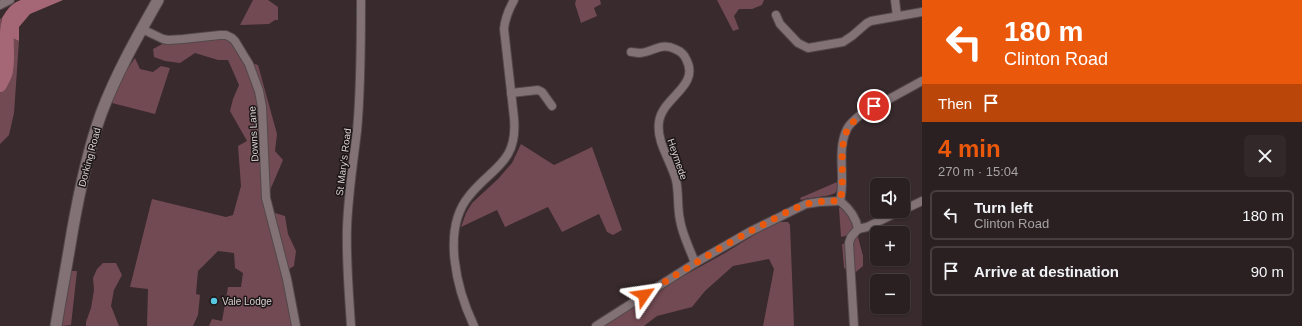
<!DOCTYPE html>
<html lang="en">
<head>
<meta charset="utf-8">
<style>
  :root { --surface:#2a2022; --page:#32282a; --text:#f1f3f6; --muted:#a5a3a5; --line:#463e40; --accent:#ea580c }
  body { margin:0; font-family:Helvetica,sans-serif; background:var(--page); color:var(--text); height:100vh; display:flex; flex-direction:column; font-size:15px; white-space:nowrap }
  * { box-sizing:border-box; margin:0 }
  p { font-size:13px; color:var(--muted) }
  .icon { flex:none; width:22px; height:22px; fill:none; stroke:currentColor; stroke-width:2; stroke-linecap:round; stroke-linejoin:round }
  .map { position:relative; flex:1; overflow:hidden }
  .details { display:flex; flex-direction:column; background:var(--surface); width:380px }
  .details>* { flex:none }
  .hud { background:#ea580c; color:#fff; overflow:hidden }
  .tools { position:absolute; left:870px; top:178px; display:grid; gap:8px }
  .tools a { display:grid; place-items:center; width:40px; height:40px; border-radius:6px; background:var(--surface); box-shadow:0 1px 3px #0004,0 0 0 1px var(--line); font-size:20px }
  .pin { position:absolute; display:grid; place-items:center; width:34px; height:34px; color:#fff; margin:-17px; border:2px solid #fff; border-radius:50%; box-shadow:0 1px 4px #0007 }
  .me { position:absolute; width:44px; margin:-22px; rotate:58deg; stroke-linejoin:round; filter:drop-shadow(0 0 3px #0008) }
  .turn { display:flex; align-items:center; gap:14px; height:84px; padding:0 16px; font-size:18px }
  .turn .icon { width:52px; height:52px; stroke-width:2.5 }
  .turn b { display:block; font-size:28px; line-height:34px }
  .then { display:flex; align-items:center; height:38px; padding:0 16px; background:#0003; gap:8px; font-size:15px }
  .round { display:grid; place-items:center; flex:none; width:42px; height:42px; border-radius:6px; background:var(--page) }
  .overview { display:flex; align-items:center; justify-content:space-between; height:68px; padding:0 16px }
  h1 { font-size:24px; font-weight:600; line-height:30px; color:var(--accent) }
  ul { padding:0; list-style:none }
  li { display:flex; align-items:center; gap:12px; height:50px; margin:0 8px 6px; padding:0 8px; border:2px solid var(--line); border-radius:6px }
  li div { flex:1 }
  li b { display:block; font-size:15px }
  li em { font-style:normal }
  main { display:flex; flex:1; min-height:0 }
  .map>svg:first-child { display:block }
  .green { fill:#724a53 }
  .water { fill:#a56675 }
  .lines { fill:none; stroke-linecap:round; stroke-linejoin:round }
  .river { stroke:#a56675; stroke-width:14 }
  .minor-casing { stroke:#53484a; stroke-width:10 }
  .secondary-casing { stroke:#53484a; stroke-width:13 }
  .minor { stroke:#827275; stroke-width:8 }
  .secondary { stroke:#827275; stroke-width:11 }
  .route { stroke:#ea580c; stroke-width:7; stroke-dasharray:0 12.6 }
  .poi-dot { fill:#57c9e2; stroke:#1b1516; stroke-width:1.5 }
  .labels { text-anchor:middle; stroke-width:3; stroke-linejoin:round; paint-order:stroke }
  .street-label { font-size:10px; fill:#d9d0d2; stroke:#1b1516 }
  .poi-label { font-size:10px; fill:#d9d0d2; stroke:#1b1516; text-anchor:start }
</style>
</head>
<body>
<main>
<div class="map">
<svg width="922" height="326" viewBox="0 0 922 326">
  <rect width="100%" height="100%" fill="#382a2d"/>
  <g class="green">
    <path d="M253,0H268L278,7V20H275L269,24L240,25Z"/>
    <path d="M576,0H600L601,4L594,8L597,16L581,23L575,4Z"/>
    <path d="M717,0H764L762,5L752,9H739L734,16L739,29L733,31Z"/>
    <path d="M2,18C4,30 8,37 19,41L14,113L9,135L0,144V19Z"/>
    <path d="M226,38L231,41L241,60L258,65L277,134L275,151L283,160L268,195L272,212L285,216L288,234L296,251L294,266L283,273L294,326H209L212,319L222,321L228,287H241L243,273L235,268L234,253L218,251L198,271L196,294L200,295L198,315L193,326H147L148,289L130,287L152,199L226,217L233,215L241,186L238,146L247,141L230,111L233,99L239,85L228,60H218L195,53L180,63L165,61L154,57L153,49L166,42Z"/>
    <path d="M135,58L140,69L153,72L161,66L170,68L155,114L112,103L123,75Z"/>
    <path d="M521,144L554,165L592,147L622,230L613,235L607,232L599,214L562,232L548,207L505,227L497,210L461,227L466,213L472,203L498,179L512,163Z"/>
    <path d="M837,182C837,185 838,189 836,192C832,197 809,197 801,200L800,198Z"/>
    <path d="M839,208H843L848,212L855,226L849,235L841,237Z"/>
    <path d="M775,222H788L790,225L794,326H763L774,269L769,259L733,266L705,291L692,307L657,316L644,326H602L676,280L725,253Z"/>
    <path d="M854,236L858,237L863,256V266L856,272L852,270L851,239Z"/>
    <path d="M842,244H847L848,270L844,268Z"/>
    <path d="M103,263H116L122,275L114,290L111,306L119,326H86V322L91,308L94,290L93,278L97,269Z"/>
    <path d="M71,271H77L71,325L62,326Z"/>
  </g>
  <path class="water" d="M28,0H63L30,14L19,27V41C8,37 4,30 2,18C10,5 15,5 28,0Z"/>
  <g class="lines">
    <path class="river" d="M0,85C2,80 6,75 6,70C10,50 0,22 18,9C25,5 34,3 41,0"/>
    <g class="minor-casing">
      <g id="minor">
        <path d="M895,0L897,16"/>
        <path d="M0,5L10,0"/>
        <path d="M776,15L780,24L798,43L808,48L843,42L852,36L867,23L871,21L922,12"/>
        <path d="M142,29L163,39L168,40L183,39L220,35H226L232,38L235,41L249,64L259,91L262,107L266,198L287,279L296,326"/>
        <path d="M631,52C634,52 637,53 640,53C653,52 661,42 675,49C680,51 684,54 686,59C701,86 662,97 659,122C656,142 671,161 676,180C679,193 677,206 680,220C682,234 690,249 695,263"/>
        <path d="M511,93L538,90L542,92L552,106"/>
        <path d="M840,201C846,178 836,151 847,129C850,123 856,119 860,115L922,81"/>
        <path d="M840,201C850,209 856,217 858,229L851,237L849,243L854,326"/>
        <path d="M903,210L922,201"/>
        <path d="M858,229L867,227L900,211"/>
        <path d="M351,326C349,294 346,261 347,228C348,196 353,164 357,131C361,88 361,44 361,0"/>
        <path d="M474,326C457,290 441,230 469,196C492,167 518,163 514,118L504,29C505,18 509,9 514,0"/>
        <path d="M596,326L695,263L751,231L806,204L819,202L840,201"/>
      </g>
    </g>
    <g class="secondary-casing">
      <path id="secondary" d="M56,326C61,295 67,264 72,233C79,193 87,153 101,114C116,74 137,37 158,0"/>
    </g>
    <use href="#minor" class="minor"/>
    <use href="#secondary" class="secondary"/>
  </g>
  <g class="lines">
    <path class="route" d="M644,295C685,269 725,244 768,222C780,216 793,208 807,204C818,201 829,201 840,201C847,176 834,140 854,121C860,115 867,111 874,106"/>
  </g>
  <circle class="poi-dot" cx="214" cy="301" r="4"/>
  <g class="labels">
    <g class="street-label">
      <text transform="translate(253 134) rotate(-93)" y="4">Downs Lane</text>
      <text transform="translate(89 157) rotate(-75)" y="4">Dorking Road</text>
      <text transform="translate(678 159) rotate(71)" y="4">Heymede</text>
      <text transform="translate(343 162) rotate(-83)" y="4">St Mary's Road</text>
    </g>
    <g class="poi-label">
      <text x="222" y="305">Vale Lodge</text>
    </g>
  </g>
</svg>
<div class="tools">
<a><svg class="icon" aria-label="sound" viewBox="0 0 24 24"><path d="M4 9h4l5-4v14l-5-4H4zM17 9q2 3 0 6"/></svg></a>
<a>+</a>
<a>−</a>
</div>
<div class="pin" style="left:874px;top:106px;background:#d93025"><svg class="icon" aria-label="arrive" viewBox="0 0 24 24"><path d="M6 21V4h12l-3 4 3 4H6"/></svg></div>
<svg class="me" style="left:644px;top:295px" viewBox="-20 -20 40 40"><path d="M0-17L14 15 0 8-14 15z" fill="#ea580c" stroke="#fff" stroke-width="4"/></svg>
</div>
<section class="details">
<div class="hud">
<div class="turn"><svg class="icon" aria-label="left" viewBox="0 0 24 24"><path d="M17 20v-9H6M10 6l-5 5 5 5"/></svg><div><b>180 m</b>Clinton Road</div></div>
<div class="then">Then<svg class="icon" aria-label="arrive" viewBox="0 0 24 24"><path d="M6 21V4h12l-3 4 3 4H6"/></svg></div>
</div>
<div class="overview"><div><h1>4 min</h1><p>270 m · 15:04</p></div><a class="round"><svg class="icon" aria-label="close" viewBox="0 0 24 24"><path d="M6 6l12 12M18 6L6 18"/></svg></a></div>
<ul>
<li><svg class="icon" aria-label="left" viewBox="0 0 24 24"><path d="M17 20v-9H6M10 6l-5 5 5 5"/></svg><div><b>Turn left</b><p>Clinton Road</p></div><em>180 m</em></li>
<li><svg class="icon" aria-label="arrive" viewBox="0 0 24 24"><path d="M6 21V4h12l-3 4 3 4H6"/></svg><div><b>Arrive at destination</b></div><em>90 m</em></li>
</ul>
</section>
</main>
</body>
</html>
